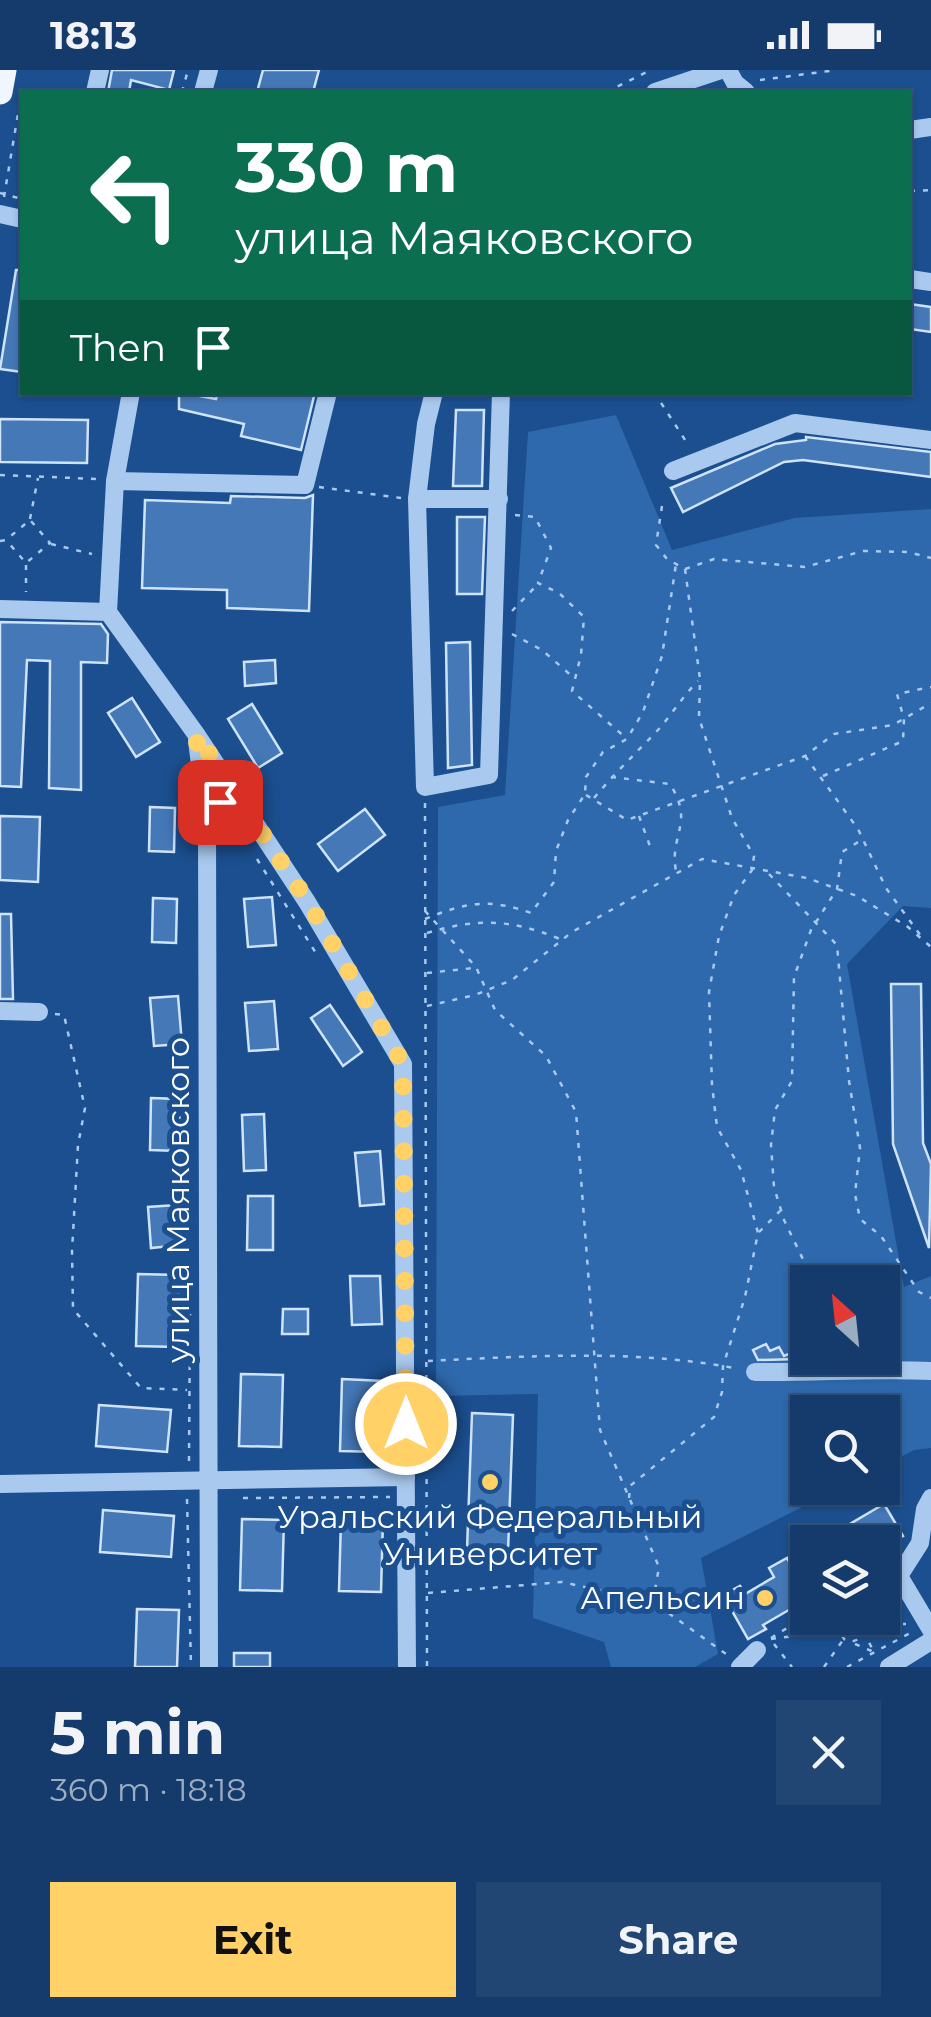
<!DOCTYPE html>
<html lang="en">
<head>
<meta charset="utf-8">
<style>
  :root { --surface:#143b6b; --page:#214673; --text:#f1f3f6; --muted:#9dadc1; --line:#33557e; --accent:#ffd166 }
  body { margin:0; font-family:Montserrat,sans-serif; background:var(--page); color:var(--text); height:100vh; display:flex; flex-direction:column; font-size:38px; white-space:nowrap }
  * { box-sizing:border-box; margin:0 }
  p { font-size:32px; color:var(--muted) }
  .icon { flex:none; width:55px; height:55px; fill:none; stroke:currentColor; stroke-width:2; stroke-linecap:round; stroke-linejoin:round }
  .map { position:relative; height:1597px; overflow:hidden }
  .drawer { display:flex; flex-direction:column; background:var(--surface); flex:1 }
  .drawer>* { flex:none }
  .guide { position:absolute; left:20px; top:20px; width:892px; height:305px; border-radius:0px; box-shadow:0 2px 8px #0004,0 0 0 2px var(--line); background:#0b6e4f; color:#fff; overflow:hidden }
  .needle { width:65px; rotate:333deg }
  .tools { position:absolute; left:790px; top:1195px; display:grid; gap:20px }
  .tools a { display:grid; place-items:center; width:110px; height:110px; border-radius:0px; background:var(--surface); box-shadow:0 2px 8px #0004,0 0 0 2px var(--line); font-size:50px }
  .pin { position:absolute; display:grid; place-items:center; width:85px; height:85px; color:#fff; margin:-42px; border-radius:20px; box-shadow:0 5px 15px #0006 }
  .me { position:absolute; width:110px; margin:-55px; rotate:0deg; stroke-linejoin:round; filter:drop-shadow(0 0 8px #0008) }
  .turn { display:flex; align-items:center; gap:35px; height:210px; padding:0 50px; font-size:45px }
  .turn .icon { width:130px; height:130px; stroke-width:2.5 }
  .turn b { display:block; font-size:70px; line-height:85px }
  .then { display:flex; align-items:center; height:95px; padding:0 50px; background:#0003; gap:20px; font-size:38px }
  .round { display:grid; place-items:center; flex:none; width:105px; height:105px; border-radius:0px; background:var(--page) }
  .headline { display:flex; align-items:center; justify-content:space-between; height:170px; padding:0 50px }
  h1 { font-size:60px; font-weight:700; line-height:75px }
  .action { display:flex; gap:20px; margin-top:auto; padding:20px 50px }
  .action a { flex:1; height:115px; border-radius:0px; background:var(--accent); color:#111; font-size:40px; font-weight:700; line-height:115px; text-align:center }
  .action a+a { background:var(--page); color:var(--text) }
  .status { display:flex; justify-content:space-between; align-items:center; height:70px; padding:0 50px; background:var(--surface); direction:ltr }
  .status svg { height:28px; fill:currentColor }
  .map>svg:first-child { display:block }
  .green { fill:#2e69ad; fill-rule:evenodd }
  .building { fill:#4478b7; stroke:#cfe3fa; stroke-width:2.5 }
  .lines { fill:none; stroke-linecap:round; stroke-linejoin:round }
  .path { stroke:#a9c9ee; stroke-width:2.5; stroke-dasharray:5 8; stroke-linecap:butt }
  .minor { stroke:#a9c9ee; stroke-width:18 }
  .major { stroke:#f0f6ff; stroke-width:25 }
  .route { stroke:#ffd166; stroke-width:18; stroke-dasharray:0 32.4 }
  .poi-dot { fill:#ffd166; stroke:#1b4f8f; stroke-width:4 }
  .labels { text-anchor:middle; stroke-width:10; stroke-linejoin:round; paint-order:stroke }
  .street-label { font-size:32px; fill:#fff; stroke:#1b4f8f }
  .poi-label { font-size:32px; fill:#fff; stroke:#1b4f8f }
</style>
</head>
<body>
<div class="status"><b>18:13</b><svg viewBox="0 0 49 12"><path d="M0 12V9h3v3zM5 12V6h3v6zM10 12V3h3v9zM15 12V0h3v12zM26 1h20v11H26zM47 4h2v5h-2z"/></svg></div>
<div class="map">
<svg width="931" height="1597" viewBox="0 0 931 1597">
  <rect width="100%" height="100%" fill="#1b4f8f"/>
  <path class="green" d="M616,345L672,480L795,448L931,439V838L903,836L847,894L904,1217L931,1206V1378L914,1380L883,1396L882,1342H808V1418H840L701,1488L718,1584L695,1597H611L604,1572L533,1548L538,1324L436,1326L438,737L505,725L528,362ZM808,1212H882V1288H808Z"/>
  <g class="building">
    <path d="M112,0H174L169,20L131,10L129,22H108Z"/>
    <path d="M263,0H319L313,22H257Z"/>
    <path d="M16,200H22V302L0,299Z"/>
    <path d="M910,234L931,237V262L910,259Z"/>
    <path d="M179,322L216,329L218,322H315L301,380L241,366L244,354L179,339Z"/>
    <path d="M456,340H484L482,416H453Z"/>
    <path d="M0,349L88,350L87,393L0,392Z"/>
    <path d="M806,367L931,382V407L803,390L784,392L683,442L671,418L775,374L806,370Z"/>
    <path d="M313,425L309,541L227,538V520L142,518L145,430L230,433L231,426L305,428Z"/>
    <path d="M457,447H485L482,524H457Z"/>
    <path d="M0,552L101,554L108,564L107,593L81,592V720L49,718L50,591L27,590L21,717L0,716Z"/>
    <path d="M470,572L472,695L448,698L446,573Z"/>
    <path d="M275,590L276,613L245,616L244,592Z"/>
    <path d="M132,628L160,672L136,687L108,643Z"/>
    <path d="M252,634L282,683L258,698L228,649Z"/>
    <path d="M150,737L175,738L174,782L149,781Z"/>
    <path d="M365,739L385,765L338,801L318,774Z"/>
    <path d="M0,746L40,747L38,812L0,810Z"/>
    <path d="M272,827L276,875L248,877L244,829Z"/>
    <path d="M153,828L177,829L176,873L152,872Z"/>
    <path d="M0,844H11L13,929H0Z"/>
    <path d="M891,914H921L923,1073L931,1094L929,1178L893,1074Z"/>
    <path d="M178,926L182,974L154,976L150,928Z"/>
    <path d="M274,931L278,979L249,981L245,933Z"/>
    <path d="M330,935L362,982L343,996L311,948Z"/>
    <path d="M151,1028L180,1029L178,1081L150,1080Z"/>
    <path d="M264,1044L266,1100L244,1101L242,1045Z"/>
    <path d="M380,1081L384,1134L360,1136L355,1083Z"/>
    <path d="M248,1126H273V1180H247Z"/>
    <path d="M176,1135L180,1175L151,1178L148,1137Z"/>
    <path d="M138,1204L179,1205L177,1277L136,1276Z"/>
    <path d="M350,1206H380L382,1254L352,1255Z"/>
    <path d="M283,1239H308V1264H282Z"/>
    <path d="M766,1274L770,1281L779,1277L784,1286L798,1280L801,1285L808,1281V1288H836L758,1290L753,1280Z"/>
    <path d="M241,1304L283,1305L281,1377L239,1376Z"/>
    <path d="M342,1309L383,1311L381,1382L340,1381Z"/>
    <path d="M99,1335L171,1340L167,1382L96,1376Z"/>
    <path d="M472,1343L513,1345L508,1482L467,1480Z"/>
    <path d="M884,1434L903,1466L882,1477V1472H819Z"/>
    <path d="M103,1440L174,1446L171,1487L100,1482Z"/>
    <path d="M242,1449L284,1450L282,1521L240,1520Z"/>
    <path d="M341,1449L383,1450L381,1522L339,1521Z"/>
    <path d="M787,1488L808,1524V1534L796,1541L794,1537L763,1555L766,1559L748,1569L723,1525L740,1516L745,1524L774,1507L769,1498Z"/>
    <path d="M137,1539L179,1540L177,1597H135Z"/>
    <rect x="234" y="1583" width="36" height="14"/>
  </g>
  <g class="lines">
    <g class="path">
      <path d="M760,10L837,0"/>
      <path d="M182,22L188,0"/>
      <path d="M606,22L651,0"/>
      <path d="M910,121L931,120"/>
      <path d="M0,123L22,129"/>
      <path d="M4,127L21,26"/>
      <path d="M654,322L689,376"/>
      <path d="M0,405L98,409"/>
      <path d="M319,417L401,428"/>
      <path d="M662,436L656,475L667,489L685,499L714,489L805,497L863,481L908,482L931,488"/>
      <path d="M515,445L535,447L551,478L538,513L559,523L584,547L581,585L572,621L626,668"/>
      <path d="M30,449L38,408"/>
      <path d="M0,471L6,470L30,450L50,473L26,493L6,470"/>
      <path d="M51,474L92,484"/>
      <path d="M26,495V522"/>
      <path d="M685,499L700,609L699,648L732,748L754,786L752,800L734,825L719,866L709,922L712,1015L717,1057L741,1100L758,1163"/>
      <path d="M512,541L538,514"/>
      <path d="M512,564L542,580L574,608"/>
      <path d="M805,686L858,759L886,818L921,866"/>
      <path d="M823,706L903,671L904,649L897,624L931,617"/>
      <path d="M611,707L670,714C695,754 669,764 676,801"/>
      <path d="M586,725L627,750L805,686L834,664L893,655L931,633"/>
      <path d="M594,728C614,704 635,684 656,662C671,646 682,627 698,611"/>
      <path d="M425,733L427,1597"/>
      <path d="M639,746L651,779"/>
      <path d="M257,789L319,888"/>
      <path d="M769,804L837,875L849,1011L860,1078L855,1124L860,1149L881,1166L919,1222L931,1228"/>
      <path d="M425,841L476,897L495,940L546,986L576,1042L600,1360L659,1497L653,1532"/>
      <path d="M425,849C467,832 489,828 531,843L554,812L556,781L568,750L585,724L586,707L603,682L627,669L643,642L662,586L676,494"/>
      <path d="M427,863C477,848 511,849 560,869"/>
      <path d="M427,903L474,898"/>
      <path d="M427,936L475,925L512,910L572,862L702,789L807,808L857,826L908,857L931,877"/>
      <path d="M55,944L64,945L85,1038L78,1075L72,1181L73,1239L141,1318L187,1320"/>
      <path d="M814,1212L784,1150L774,1117L771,1075L775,1040L792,1011L794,907L811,860L837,819L842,782L863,769"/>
      <path d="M428,1291C529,1286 639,1279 739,1299"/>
      <path d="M189,1391L190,1244"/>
      <path d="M243,1428L390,1427"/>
      <path d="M629,1428L630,1416L714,1347L722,1322L723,1296L745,1227L758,1163L780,1141"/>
      <path d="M187,1429L191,1597"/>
      <path d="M428,1523L562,1512L653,1532L726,1584"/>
      <path d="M864,1554H906"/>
      <path d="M771,1568L808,1545"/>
      <path d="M771,1569L839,1560L841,1554L852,1548L862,1554L863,1562L859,1569L851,1572L844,1569L839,1560"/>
      <path d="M774,1574L792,1597"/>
      <path d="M855,1574L874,1582L864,1563"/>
      <path d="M824,1597L843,1570"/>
      <path d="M847,1597L912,1562"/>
    </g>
    <g class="minor">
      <path d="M728,0L735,13L746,22"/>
      <path d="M95,22L100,0"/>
      <path d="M203,22L209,0"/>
      <path d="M655,22L721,0"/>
      <path d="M910,60L931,57"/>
      <path d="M0,144L22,149"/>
      <path d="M910,209L931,212"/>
      <path d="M131,322L115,411L108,542L196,664L307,832L403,994L407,1597"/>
      <path d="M434,322L426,354L417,429L425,717L489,705L501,322"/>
      <path d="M673,401L795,353L931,370"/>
      <path d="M115,411L305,415L328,322"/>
      <path d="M417,429H499"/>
      <path d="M0,539L108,542"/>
      <path d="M197,670L207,753L209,1597"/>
      <path d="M0,941L39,942"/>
      <path d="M755,1302C814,1303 872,1298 931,1301"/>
      <path d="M0,1414L406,1407"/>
      <path d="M931,1428L925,1439L920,1473L899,1506L931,1560"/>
      <path d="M740,1597L757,1580"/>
      <path d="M889,1597L931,1571"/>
    </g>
    <path class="major" d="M0,22L4,0"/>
  </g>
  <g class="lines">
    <path class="route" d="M220,732L201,702L196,664L308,832L403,994L406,1354"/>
  </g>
  <g class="poi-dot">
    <circle cx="490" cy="1412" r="10"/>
    <circle cx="765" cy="1528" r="10"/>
  </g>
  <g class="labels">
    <g class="street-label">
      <text transform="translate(178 1130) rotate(-90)" y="11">улица Маяковского</text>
    </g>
    <g class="poi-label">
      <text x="490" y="1458">Уральский Федеральный<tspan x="490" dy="37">Университет</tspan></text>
      <text x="745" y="1539" text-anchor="end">Апельсин</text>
    </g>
  </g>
</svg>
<div class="tools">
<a><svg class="needle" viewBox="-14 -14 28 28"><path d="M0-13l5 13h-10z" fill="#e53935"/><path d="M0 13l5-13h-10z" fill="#9dadc1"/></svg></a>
<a><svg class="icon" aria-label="search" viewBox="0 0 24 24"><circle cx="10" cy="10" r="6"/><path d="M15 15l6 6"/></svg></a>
<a><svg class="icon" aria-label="layers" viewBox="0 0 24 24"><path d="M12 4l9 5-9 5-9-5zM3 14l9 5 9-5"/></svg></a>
</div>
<div class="pin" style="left:220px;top:732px;background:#d93025"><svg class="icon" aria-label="arrive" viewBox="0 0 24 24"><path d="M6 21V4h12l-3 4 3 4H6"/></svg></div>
<svg class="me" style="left:406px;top:1354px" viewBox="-20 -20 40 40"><circle r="17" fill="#ffd166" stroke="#fff" stroke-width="3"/><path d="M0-11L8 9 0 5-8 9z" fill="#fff"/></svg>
<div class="guide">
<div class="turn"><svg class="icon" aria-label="left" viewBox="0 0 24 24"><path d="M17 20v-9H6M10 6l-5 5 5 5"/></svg><div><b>330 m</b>улица Маяковского</div></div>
<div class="then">Then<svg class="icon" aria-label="arrive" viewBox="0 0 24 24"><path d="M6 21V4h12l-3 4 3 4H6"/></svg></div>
</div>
</div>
<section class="drawer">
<div class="headline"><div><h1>5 min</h1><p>360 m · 18:18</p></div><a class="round"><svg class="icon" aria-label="close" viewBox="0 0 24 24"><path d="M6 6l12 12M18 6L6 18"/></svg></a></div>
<div class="action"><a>Exit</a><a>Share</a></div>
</section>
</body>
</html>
